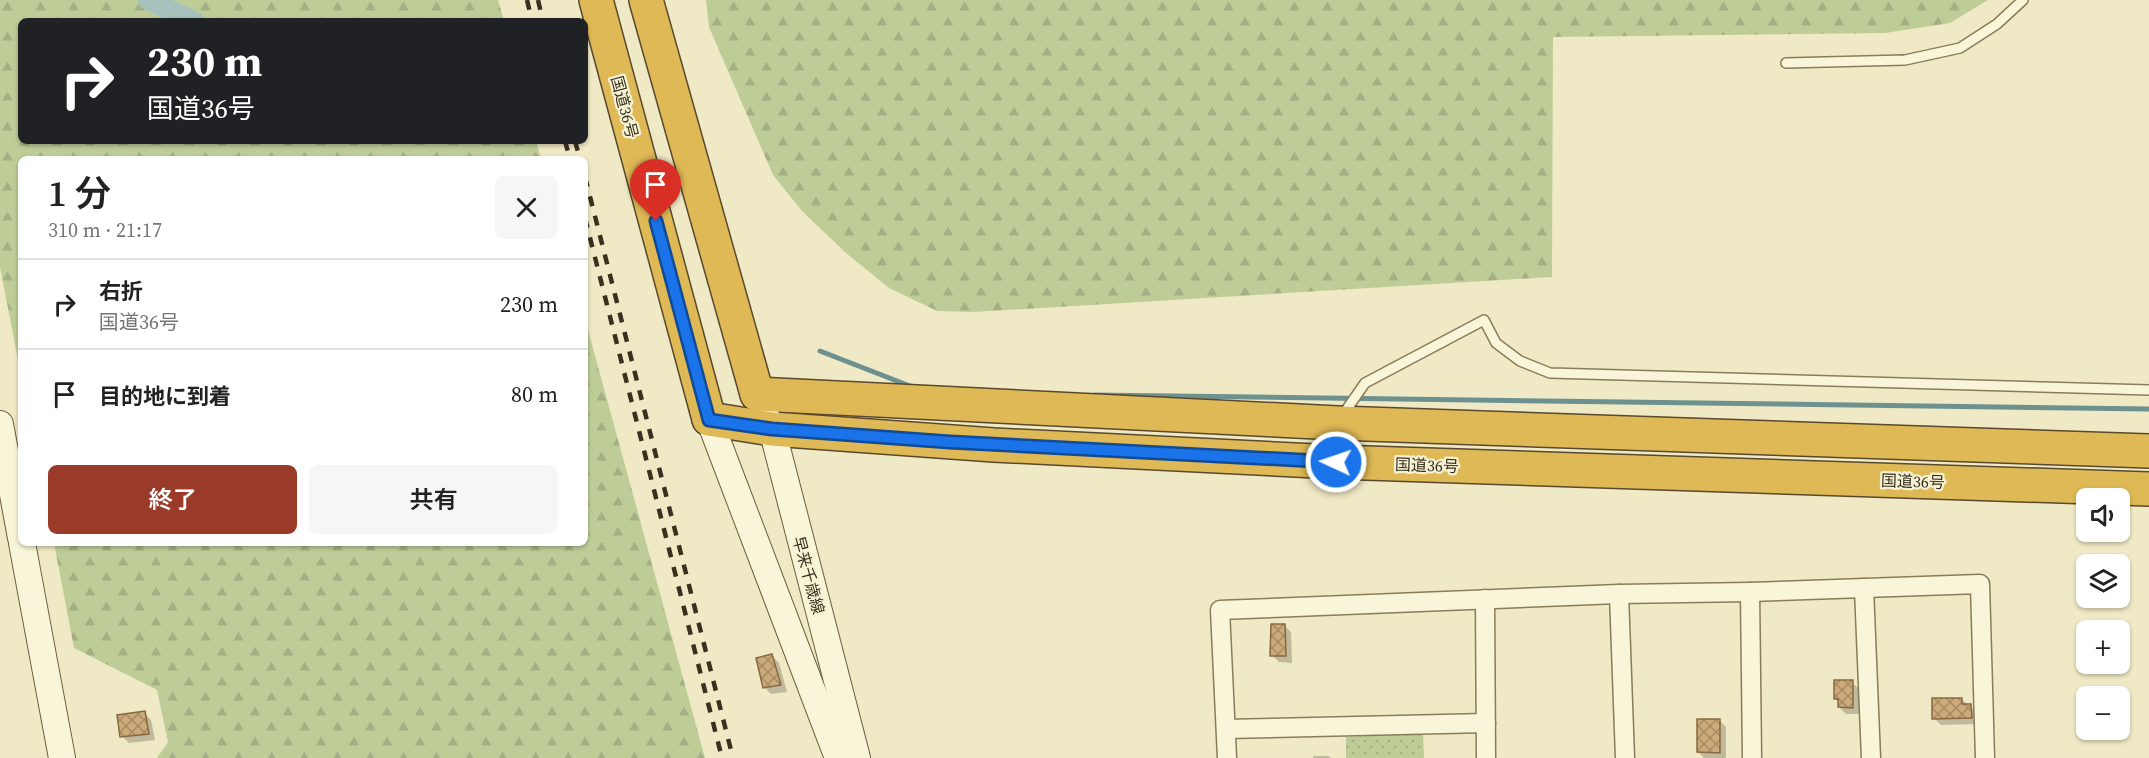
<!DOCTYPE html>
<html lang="ja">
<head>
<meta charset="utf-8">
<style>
  :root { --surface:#fff; --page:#f6f6f6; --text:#222; --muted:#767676; --line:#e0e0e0; --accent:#9a3b2a }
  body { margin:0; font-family:"Source Serif 4","Noto Sans JP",serif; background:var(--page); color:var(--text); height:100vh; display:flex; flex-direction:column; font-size:22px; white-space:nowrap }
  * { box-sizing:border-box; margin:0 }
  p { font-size:20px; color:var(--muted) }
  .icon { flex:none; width:33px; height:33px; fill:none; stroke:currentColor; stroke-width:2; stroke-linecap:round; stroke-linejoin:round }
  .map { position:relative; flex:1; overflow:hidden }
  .drawer { position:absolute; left:18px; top:156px; width:570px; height:390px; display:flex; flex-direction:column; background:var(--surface); border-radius:9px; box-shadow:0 2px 4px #0004 }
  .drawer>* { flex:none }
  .guide { position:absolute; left:18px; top:18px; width:570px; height:126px; border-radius:9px; box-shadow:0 2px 4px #0004; background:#202124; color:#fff; overflow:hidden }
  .fabs { position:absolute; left:2076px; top:488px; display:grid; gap:12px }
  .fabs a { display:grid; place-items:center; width:54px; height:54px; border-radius:9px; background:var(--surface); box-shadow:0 2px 4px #0004; font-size:30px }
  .pin { position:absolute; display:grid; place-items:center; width:51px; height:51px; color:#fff; margin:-62px -26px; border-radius:50% 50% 50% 0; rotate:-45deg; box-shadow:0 0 6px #0007 }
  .pin .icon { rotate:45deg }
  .me { position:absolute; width:66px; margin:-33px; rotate:273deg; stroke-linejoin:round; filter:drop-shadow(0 0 4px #0008) }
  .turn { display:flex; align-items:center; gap:21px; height:126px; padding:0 30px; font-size:27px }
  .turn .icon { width:78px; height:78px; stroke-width:2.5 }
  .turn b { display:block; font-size:42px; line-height:51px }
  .round { display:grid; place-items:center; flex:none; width:63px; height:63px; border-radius:9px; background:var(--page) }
  .head { display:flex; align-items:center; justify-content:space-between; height:102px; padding:0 30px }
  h1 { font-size:36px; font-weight:600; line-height:45px }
  .action { display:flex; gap:12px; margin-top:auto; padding:12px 30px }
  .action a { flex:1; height:69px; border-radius:9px; background:var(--accent); color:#fff; font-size:24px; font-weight:600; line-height:69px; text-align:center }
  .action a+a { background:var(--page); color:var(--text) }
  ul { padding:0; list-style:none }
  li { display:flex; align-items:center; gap:18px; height:90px; padding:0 30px; border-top:2px solid var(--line) }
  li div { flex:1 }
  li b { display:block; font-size:22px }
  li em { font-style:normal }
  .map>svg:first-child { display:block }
  .forest { fill:url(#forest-firs) }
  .park { fill:url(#park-dots) }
  .shadow { fill:#0003 }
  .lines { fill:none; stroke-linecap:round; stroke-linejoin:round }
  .stream { stroke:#6d918e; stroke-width:5 }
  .canal { stroke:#a6c2be; stroke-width:20 }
  .building { fill:url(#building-cross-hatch); stroke:#896940; stroke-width:1.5 }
  .lane-casing { stroke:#8a7c5a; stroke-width:12 }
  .street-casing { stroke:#8a7c5a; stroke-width:21 }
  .secondary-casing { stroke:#6c5c3e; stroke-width:28 }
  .highway-casing { stroke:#58492f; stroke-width:36 }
  .lane { stroke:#f9f5d8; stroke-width:9 }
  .street { stroke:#f9f5d8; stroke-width:18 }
  .secondary { stroke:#f9f5d8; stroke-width:26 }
  .highway { stroke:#dfb955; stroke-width:33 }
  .rail { stroke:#3a301f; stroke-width:4.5; stroke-dasharray:10 10; stroke-linecap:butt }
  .route-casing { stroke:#114b97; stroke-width:15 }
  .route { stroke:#1a73e8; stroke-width:10 }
  .labels { text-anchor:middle; stroke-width:4.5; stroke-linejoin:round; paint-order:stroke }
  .street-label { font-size:16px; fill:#3a301f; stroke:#f6f2d4 }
</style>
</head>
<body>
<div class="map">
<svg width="2149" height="758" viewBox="0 0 2149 758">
  <defs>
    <pattern id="forest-firs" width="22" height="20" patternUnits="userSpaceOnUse" patternTransform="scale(1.5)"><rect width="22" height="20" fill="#becd98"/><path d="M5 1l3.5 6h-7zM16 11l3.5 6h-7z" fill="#a4b083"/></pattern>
    <pattern id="park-dots" width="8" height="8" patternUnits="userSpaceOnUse" patternTransform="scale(1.5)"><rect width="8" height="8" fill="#becd98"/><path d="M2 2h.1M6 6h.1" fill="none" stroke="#a4b083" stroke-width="1.8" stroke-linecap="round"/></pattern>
    <pattern id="building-cross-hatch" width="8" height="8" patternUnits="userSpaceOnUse" patternTransform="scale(1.5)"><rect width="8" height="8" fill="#cdaa7a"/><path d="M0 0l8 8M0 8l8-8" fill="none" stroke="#a78b63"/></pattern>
  </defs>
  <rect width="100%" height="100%" fill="#efe9c5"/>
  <g class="forest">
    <path d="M0,0H498L504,21H21V141H536L541,159H21V375L0,267Z"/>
    <path d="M706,0H1988L1950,23L1885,33L1553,37L1552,277L973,312L937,311L889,288L846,253L802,211L773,175L709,27Z"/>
    <path d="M585,319L705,758H157L168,742L157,690L74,648L54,543H585Z"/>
  </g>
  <path class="park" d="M1423,733L1424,758H1346V737Z"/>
  <g class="shadow">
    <path d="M1284,625L1291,632L1292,663L1279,662L1272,655Z"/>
    <path d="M772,656L779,663L787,692L771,694L764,687Z"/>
    <path d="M1852,682L1859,689V714H1846L1839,707V703L1835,698Z"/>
    <path d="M1961,699L1977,712L1978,724L1941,725L1934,718Z"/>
    <path d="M144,713L151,720L155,740L129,743L122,736Z"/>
    <path d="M1719,720L1726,727V758H1704L1698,752Z"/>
    <path d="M1313,756H1329L1331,758H1313Z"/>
  </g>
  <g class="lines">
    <g class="stream">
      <path d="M820,351L915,388"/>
      <path d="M1095,395L2149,409"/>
    </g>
    <path class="canal" d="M148,0L194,21"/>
  </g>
  <g class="building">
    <path d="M1271,624H1285L1286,656H1270Z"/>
    <path d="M772,654L781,685L763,688L756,658Z"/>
    <path d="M1834,680H1853V708L1838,707V699H1834Z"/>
    <path d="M1932,698H1962V704H1971L1972,718L1932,719Z"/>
    <path d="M145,711L149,734L120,737L117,715Z"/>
    <path d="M1697,719H1720V753L1697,752Z"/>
  </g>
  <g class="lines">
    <g class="lane-casing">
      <g id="lane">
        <path d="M1786,63L1905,60L1960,48L1997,24L2023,0"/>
        <path d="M1342,416L1365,383L1484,320L1496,343L1520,361L1550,373L2149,390"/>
      </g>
    </g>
    <g class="street-casing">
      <g id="street">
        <path d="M1864,588L1871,758"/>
        <path d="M1750,592L1752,758"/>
        <path d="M1619,594L1625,758"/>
        <path d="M1485,599L1486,758"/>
        <path d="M1226,729L1486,723"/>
        <path d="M1227,758L1220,610L1619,594L1750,592L1980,584L1985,758"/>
      </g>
    </g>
    <g class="secondary-casing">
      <g id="secondary">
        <path d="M765,414L772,429L857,758"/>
        <path d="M709,419L838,758"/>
        <path d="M0,424L21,538"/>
        <path d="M22,543L62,758"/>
      </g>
    </g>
    <g class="highway-casing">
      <g id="highway">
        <path d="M596,0L709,419"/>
        <path d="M646,0L757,394"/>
        <path d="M757,394L1338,423L2149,451"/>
        <path d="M709,419L772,429L994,445L1336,462L2149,489"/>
      </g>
    </g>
    <use href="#lane" class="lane"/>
    <use href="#street" class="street"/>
    <use href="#secondary" class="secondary"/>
    <use href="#highway" class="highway"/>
    <g class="rail">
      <path d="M527,0L532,21"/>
      <path d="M538,0L543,21"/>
      <path d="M565,141L570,159"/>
      <path d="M575,141L580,159"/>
      <path d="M585,177L733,758"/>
      <path d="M585,218L722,758"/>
    </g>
  </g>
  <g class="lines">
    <g class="route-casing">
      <path id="route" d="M656,221L709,420L772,429L950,442L1336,462"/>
    </g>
    <use href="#route" class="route"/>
  </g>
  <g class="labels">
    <g class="street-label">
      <text transform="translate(625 107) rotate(75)" y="6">国道36号</text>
      <text transform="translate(1427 465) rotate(2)" y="6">国道36号</text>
      <text transform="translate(1913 481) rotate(2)" y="6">国道36号</text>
      <text transform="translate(809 575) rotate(75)" y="6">早来千歳線</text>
    </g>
  </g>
</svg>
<div class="fabs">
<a><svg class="icon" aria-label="sound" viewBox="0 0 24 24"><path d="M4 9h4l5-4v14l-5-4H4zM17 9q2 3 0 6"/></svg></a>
<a><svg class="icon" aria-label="layers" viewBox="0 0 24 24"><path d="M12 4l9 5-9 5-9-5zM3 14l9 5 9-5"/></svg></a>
<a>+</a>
<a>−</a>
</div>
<div class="pin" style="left:656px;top:221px;background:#d93025"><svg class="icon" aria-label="arrive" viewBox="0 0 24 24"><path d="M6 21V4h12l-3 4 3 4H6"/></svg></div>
<svg class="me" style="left:1336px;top:462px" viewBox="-20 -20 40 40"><circle r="17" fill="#1a73e8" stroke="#fff" stroke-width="3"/><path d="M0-11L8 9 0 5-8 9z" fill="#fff"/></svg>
<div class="guide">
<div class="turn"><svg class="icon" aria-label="right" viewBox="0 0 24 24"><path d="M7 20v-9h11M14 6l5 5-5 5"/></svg><div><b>230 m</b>国道36号</div></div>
</div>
<section class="drawer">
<div class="head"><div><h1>1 分</h1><p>310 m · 21:17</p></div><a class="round"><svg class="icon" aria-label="close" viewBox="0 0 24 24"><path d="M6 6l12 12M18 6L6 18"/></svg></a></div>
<ul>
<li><svg class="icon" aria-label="right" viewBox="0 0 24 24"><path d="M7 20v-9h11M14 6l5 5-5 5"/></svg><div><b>右折</b><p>国道36号</p></div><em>230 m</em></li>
<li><svg class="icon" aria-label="arrive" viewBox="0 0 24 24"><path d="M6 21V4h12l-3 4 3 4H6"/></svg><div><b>目的地に到着</b></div><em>80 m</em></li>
</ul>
<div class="action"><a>終了</a><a>共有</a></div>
</section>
</div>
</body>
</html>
